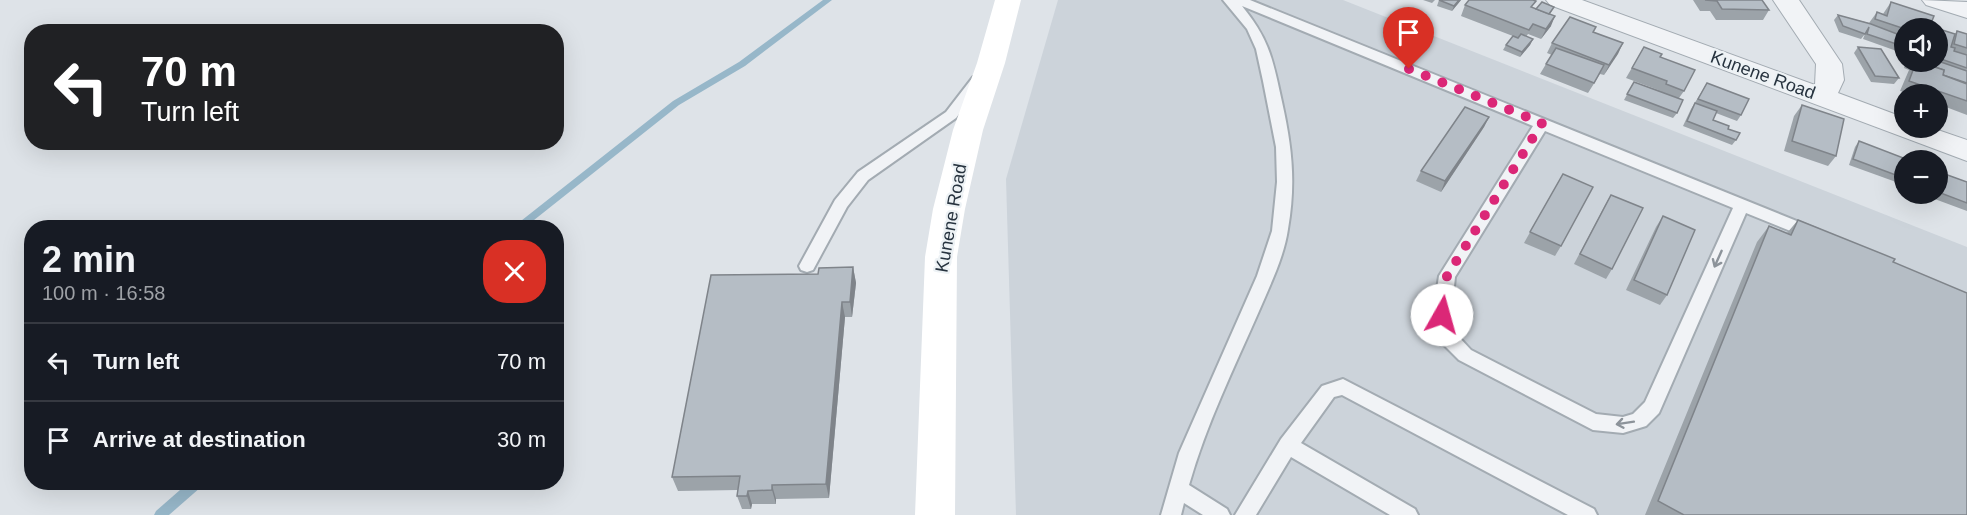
<!DOCTYPE html>
<html lang="en">
<head>
<meta charset="utf-8">
<style>
  :root { --surface:#171b24; --page:#242831; --text:#f1f3f6; --muted:#9ea1a6; --line:#363941 }
  body { margin:0; font-family:Arial,sans-serif; background:var(--page); color:var(--text); height:100vh; display:flex; flex-direction:column; font-size:22px; white-space:nowrap }
  * { box-sizing:border-box; margin:0 }
  p { font-size:20px; color:var(--muted) }
  .icon { flex:none; width:33px; height:33px; fill:none; stroke:currentColor; stroke-width:2; stroke-linecap:round; stroke-linejoin:round }
  .map { position:relative; flex:1; overflow:hidden }
  .details { position:absolute; left:24px; top:220px; width:540px; height:270px; display:flex; flex-direction:column; background:var(--surface); border-radius:24px; box-shadow:0 6px 24px #0002 }
  .details>* { flex:none }
  .top-card { position:absolute; left:24px; top:24px; width:540px; height:126px; border-radius:24px; box-shadow:0 6px 24px #0002; background:#202124; color:#fff; overflow:hidden }
  .controls { position:absolute; left:1894px; top:18px; display:grid; gap:12px }
  .controls a { display:grid; place-items:center; width:54px; height:54px; border-radius:50%; background:var(--surface); box-shadow:0 6px 24px #0002; font-size:30px }
  .pin { position:absolute; display:grid; place-items:center; width:51px; height:51px; color:#fff; margin:-62px -26px; border-radius:50% 50% 50% 0; rotate:-45deg; box-shadow:0 0 6px #0007 }
  .pin .icon { rotate:45deg }
  .me { position:absolute; width:66px; margin:-33px; rotate:7deg; stroke-linejoin:round; filter:drop-shadow(0 0 4px #0008) }
  .turn { display:flex; align-items:center; gap:21px; height:126px; padding:0 18px; font-size:27px }
  .turn .icon { width:78px; height:78px; stroke-width:2.5 }
  .turn b { display:block; font-size:42px; line-height:51px }
  .round { display:grid; place-items:center; flex:none; width:63px; height:63px; border-radius:24px; background:var(--page) }
  .summary { display:flex; align-items:center; justify-content:space-between; height:102px; padding:0 18px }
  h1 { font-size:36px; font-weight:700; line-height:45px }
  ul { padding:0; list-style:none }
  li { display:flex; align-items:center; gap:18px; height:78px; padding:0 18px; border-top:2px solid var(--line) }
  li div { flex:1 }
  li b { display:block; font-size:22px }
  li em { font-style:normal }
  .map>svg:first-child { display:block }
  .built { fill:#ccd3da }
  .lines { fill:none; stroke-linecap:round; stroke-linejoin:round }
  .stream { fill:#97b7c9; fill-rule:evenodd }
  .lane-casing { stroke:#a3abb2; stroke-width:4 }
  .street-casing { stroke:#a3abb2; stroke-width:2 }
  .lane { fill:#f1f3f6; fill-rule:evenodd }
  .street { fill:#f1f3f6; fill-rule:evenodd }
  .secondary { fill:#fff; fill-rule:evenodd }
  .wall { fill:#9ca3a9 }
  .shaded-wall { fill:#7f848a }
  .building { fill:#b5bdc5; stroke:#7f848a; stroke-width:1.5 }
  .oneway { stroke:#8c939a }
  .route { stroke:#db2777; stroke-width:10; stroke-dasharray:0 18 }
  .labels { text-anchor:middle; stroke-width:4.5; stroke-linejoin:round; paint-order:stroke }
  .street-label { font-size:18px; fill:#27333f; stroke:#edf2f5 }
</style>
</head>
<body>
<div class="map">
<svg width="1967" height="515" viewBox="0 0 1967 515">
  <rect width="100%" height="100%" fill="#dee3e8"/>
  <path class="built" d="M1058,0H1343L1967,247V515H1016L1006,179Z"/>
  <g class="lines">
    <g class="stream">
      <path d="M823,0H832L745,66L679,105L524,228H512L673,101L739,62Z"/>
      <path d="M188,483H203L201,487L169,515H154L156,511Z"/>
    </g>
    <g class="lane-casing">
      <g id="lane">
        <path d="M1223,0H1250L1819,230L1821,234L1819,238L1813,240L1746,213L1659,413L1646,426L1623,433L1593,430L1459,360L1444,345L1433,315L1439,276L1533,126L1242,6C1270,40 1273,61 1282,102C1292,147 1296,183 1288,229C1284,257 1270,285 1259,311C1234,368 1206,425 1189,485L1227,509L1230,515H1203L1184,503L1181,515H1161L1179,453L1257,276L1272,231L1277,182L1276,147L1263,81L1256,49L1247,29ZM1545,131L1733,208L1645,402L1633,414L1623,417L1596,414L1471,350L1458,336L1451,315L1455,277Z"/>
        <path d="M978,75L985,80L956,118L868,180L847,207L813,270L807,272L801,270L799,266L835,200L858,172L946,112L973,77Z"/>
        <path d="M1343,379L1594,509L1597,515H1568L1342,395L1334,397L1301,443L1415,509L1418,515H1390L1291,457L1256,515H1235L1281,439L1322,386Z"/>
      </g>
    </g>
    <g class="street-casing">
      <g id="street">
        <path d="M1546,0H1582L1815,85L1816,64L1773,0H1799L1842,64L1844,80L1838,93L1905,118V128H1932L1967,140V161L1550,5Z"/>
        <path d="M1922,0L1967,2V18L1926,5Z"/>
      </g>
    </g>
    <use href="#lane" class="lane"/>
    <use href="#street" class="street"/>
    <path class="secondary" d="M995,0H1021L1005,63L983,130L965,209L957,257L955,515H915L925,257L933,209L953,130L977,63Z"/>
  </g>
  <g class="wall">
    <path d="M1423,0H1435L1432,3Z"/>
    <path d="M1439,0H1461L1452,11L1437,6Z"/>
    <path d="M1693,0H1762L1769,10L1763,20H1716L1710,11H1700Z"/>
    <path d="M1891,2L1905,28V54L1863,39L1865,34L1861,39L1839,32L1834,20L1838,15L1869,23L1877,12L1883,14Z"/>
    <path d="M1465,5L1533,8L1536,9L1554,7L1550,14L1551,26L1541,39L1528,34L1526,37L1533,39L1530,45L1520,57L1503,50L1506,45L1518,38L1461,16Z"/>
    <path d="M1938,29L1955,34L1957,31L1967,34V115L1938,104V94H1911L1900,91L1909,70L1904,68L1906,62H1938Z"/>
    <path d="M1593,32L1623,43L1604,75L1600,74L1588,93L1540,74L1546,64L1552,55L1547,53L1552,43Z"/>
    <path d="M1644,47L1660,57L1684,91L1679,98L1677,113L1673,118L1624,100L1634,82L1661,91L1626,78Z"/>
    <path d="M1858,47L1899,78L1894,84L1871,82L1854,53Z"/>
    <path d="M1707,83L1741,115L1737,121L1716,113L1713,120L1728,129L1736,140L1732,145L1683,126L1691,109Z"/>
    <path d="M1802,105L1836,156L1828,166L1784,151L1794,116Z"/>
    <path d="M1489,117L1484,127L1441,192L1416,181L1421,171Z"/>
    <path d="M1859,141L1901,177L1896,182L1849,165L1855,147Z"/>
    <path d="M1942,173L1967,182V211L1932,198L1933,194H1938V178Z"/>
    <path d="M1563,174L1561,246L1555,256L1524,243Z"/>
    <path d="M1611,195L1612,269L1606,279L1574,264L1605,205Z"/>
    <path d="M1663,216L1667,295L1660,305L1626,290L1656,227Z"/>
    <path d="M1798,220L1893,262L1967,515H1645L1757,242L1769,226L1787,233Z"/>
    <path d="M853,267L856,283L852,317H845L829,498L776,499V504H752L751,509H742L737,496L738,490L678,491L672,477L818,274Z"/>
  </g>
  <g class="shaded-wall">
    <path d="M1459,0H1461L1452,11L1454,6Z"/>
    <path d="M1555,16L1551,26L1541,39L1546,29Z"/>
    <path d="M1533,39L1530,45L1520,57L1522,52Z"/>
    <path d="M1623,43L1618,54L1604,75L1609,65Z"/>
    <path d="M1489,117L1484,127L1441,192L1445,181Z"/>
    <path d="M853,267L856,283L852,317L850,302Z"/>
    <path d="M842,302L845,317L829,498L826,484Z"/>
    <path d="M772,485L776,499V504L772,490Z"/>
    <path d="M748,491L752,504L751,509L747,496Z"/>
  </g>
  <g class="building">
    <path d="M1439,0H1459L1454,6Z"/>
    <path d="M1469,0H1533L1536,1L1531,7L1555,16L1546,29L1533,24L1529,30L1465,5Z"/>
    <path d="M1705,0H1762L1769,10L1722,9L1717,1Z"/>
    <path d="M1542,2L1554,7L1549,14L1536,9Z"/>
    <path d="M1891,2L1934,16L1929,28H1905V29L1875,19L1877,12L1887,16Z"/>
    <path d="M1838,15L1871,24L1905,37V47L1867,34L1869,27L1865,34L1843,26Z"/>
    <path d="M1570,17L1596,27L1593,32L1623,43L1609,65L1552,43Z"/>
    <path d="M1939,29L1955,34L1951,47L1955,48L1954,51L1967,55V68L1938,58Z"/>
    <path d="M1957,31L1967,34V48L1954,44Z"/>
    <path d="M1521,34L1533,39L1522,52L1506,45L1513,36L1518,38Z"/>
    <path d="M1644,47L1662,54L1660,57L1695,70L1684,91L1666,84L1667,81L1632,68Z"/>
    <path d="M1858,47L1881,49L1899,78L1875,76Z"/>
    <path d="M1556,48L1604,65L1594,83L1546,64Z"/>
    <path d="M1938,61L1967,71V83L1943,75L1944,70L1919,62Z"/>
    <path d="M1916,62H1919L1944,70L1943,75L1967,84V101L1909,81Z"/>
    <path d="M1634,82L1683,100L1677,113L1627,94Z"/>
    <path d="M1707,83L1749,99L1741,115L1698,99Z"/>
    <path d="M1695,103L1717,111L1713,120L1729,126L1728,129L1740,133L1736,140L1687,121Z"/>
    <path d="M1802,105L1844,119L1836,156L1792,141Z"/>
    <path d="M1465,107L1489,117L1445,181L1421,171Z"/>
    <path d="M1859,141L1906,159L1905,160L1901,177L1853,159Z"/>
    <path d="M1942,173L1967,182V203L1938,192V189Z"/>
    <path d="M1563,174L1593,187L1561,246L1530,232Z"/>
    <path d="M1611,195L1643,208L1612,269L1580,254Z"/>
    <path d="M1663,216L1695,230L1667,295L1634,280Z"/>
    <path d="M1798,220L1895,259L1893,262L1967,293V515H1684L1658,501L1769,226L1791,235Z"/>
    <path d="M853,267L850,302H842L826,484L772,485V490L748,491L747,496H737L740,476L672,477L711,275L818,274L819,268Z"/>
  </g>
  <defs><path id="oneway-shaft" d="M-6 0H5M1.5-3L5.5 0L1.5 3" fill="none" stroke-width="1.6" stroke-linecap="round" stroke-linejoin="round" transform="scale(1.5)"/></defs>
  <g class="oneway">
    <use href="#oneway-shaft" transform="translate(1718 259) rotate(114)"/>
    <use href="#oneway-shaft" transform="translate(1625 423) rotate(171)"/>
  </g>
  <g class="lines">
    <path class="route" d="M1409,69L1542,123L1447,276L1442,315"/>
  </g>
  <g class="labels">
    <g class="street-label">
      <text transform="translate(1763 75) rotate(20)" y="6">Kunene Road</text>
      <text transform="translate(951 218) rotate(-80)" y="6">Kunene Road</text>
    </g>
  </g>
</svg>
<div class="controls">
<a><svg class="icon" aria-label="sound" viewBox="0 0 24 24"><path d="M4 9h4l5-4v14l-5-4H4zM17 9q2 3 0 6"/></svg></a>
<a>+</a>
<a>−</a>
</div>
<div class="pin" style="left:1409px;top:69px;background:#d93025"><svg class="icon" aria-label="arrive" viewBox="0 0 24 24"><path d="M6 21V4h12l-3 4 3 4H6"/></svg></div>
<svg class="me" style="left:1442px;top:315px" viewBox="-20 -20 40 40"><circle r="19" fill="#fff"/><path d="M0-13L10 11 0 6-10 11z" fill="#db2777"/></svg>
<div class="top-card">
<div class="turn"><svg class="icon" aria-label="left" viewBox="0 0 24 24"><path d="M17 20v-9H6M10 6l-5 5 5 5"/></svg><div><b>70 m</b>Turn left</div></div>
</div>
<section class="details">
<div class="summary"><div><h1>2 min</h1><p>100 m · 16:58</p></div><a class="round" style="background:#d93025;color:#fff"><svg class="icon" aria-label="close" viewBox="0 0 24 24"><path d="M6 6l12 12M18 6L6 18"/></svg></a></div>
<ul>
<li><svg class="icon" aria-label="left" viewBox="0 0 24 24"><path d="M17 20v-9H6M10 6l-5 5 5 5"/></svg><div><b>Turn left</b></div><em>70 m</em></li>
<li><svg class="icon" aria-label="arrive" viewBox="0 0 24 24"><path d="M6 21V4h12l-3 4 3 4H6"/></svg><div><b>Arrive at destination</b></div><em>30 m</em></li>
</ul>
</section>
</div>
</body>
</html>
